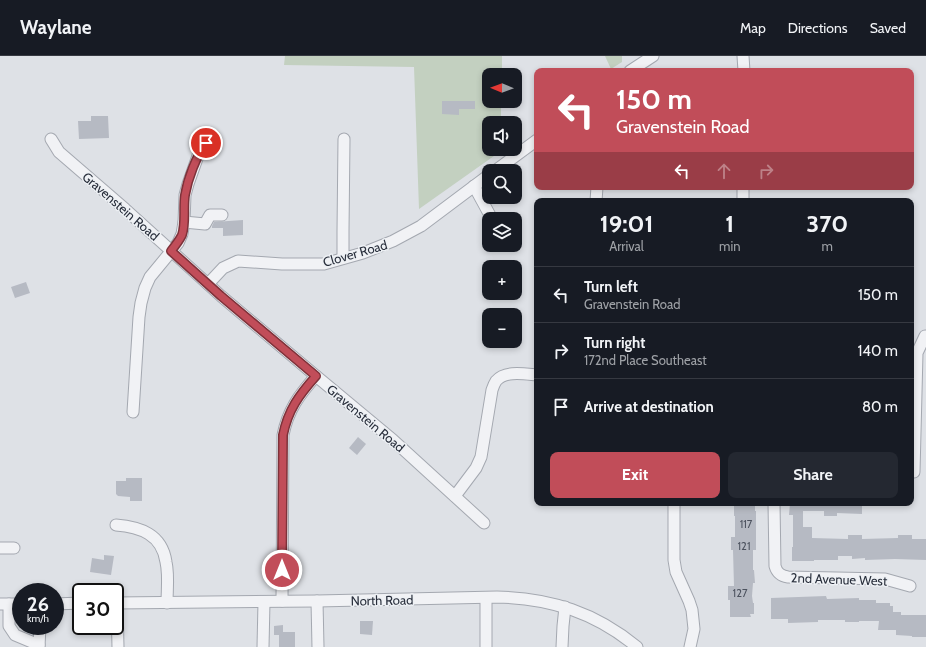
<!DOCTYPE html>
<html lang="en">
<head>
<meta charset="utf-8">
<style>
  :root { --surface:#171b24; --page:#242831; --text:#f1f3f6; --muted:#9ea1a6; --line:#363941; --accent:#c14d59 }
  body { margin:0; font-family:Cabin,sans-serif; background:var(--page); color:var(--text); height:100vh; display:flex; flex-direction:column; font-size:15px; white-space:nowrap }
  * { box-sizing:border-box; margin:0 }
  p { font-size:13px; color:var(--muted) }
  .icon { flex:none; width:22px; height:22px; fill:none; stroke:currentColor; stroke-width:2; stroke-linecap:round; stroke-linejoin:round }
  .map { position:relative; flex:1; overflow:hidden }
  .details { position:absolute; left:534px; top:142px; width:380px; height:308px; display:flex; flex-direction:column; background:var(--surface); border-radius:8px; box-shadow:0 2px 6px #0003 }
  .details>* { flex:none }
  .hud { position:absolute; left:534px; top:12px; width:380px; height:122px; border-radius:8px; box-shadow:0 2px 6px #0003; background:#c14d59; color:#fff; overflow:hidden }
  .needle { width:26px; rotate:271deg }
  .tools { position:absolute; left:482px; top:12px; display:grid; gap:8px }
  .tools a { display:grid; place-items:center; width:40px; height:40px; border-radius:8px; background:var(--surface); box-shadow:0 2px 6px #0003; font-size:20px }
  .speed { position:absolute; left:12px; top:527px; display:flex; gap:8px; font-size:20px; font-weight:700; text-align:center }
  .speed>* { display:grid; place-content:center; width:52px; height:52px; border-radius:50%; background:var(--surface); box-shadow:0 2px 6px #0003; line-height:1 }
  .speed small { font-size:10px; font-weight:400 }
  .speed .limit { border:2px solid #111; border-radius:6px; background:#fff; color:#111 }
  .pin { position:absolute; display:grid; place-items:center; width:34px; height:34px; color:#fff; margin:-17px; border:2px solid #fff; border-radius:50%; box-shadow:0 1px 4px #0007 }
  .me { position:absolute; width:44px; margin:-22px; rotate:0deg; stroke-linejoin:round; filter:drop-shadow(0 0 3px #0008) }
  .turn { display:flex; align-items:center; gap:14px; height:84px; padding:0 16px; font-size:18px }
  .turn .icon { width:52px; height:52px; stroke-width:2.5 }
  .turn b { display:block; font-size:28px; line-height:34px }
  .lanes { display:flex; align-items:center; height:38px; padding:0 16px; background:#0003; justify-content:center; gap:20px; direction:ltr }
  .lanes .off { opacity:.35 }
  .eta { display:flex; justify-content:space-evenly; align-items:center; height:68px; text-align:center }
  .eta b { font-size:24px; font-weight:700; line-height:28px }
  .button { display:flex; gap:8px; margin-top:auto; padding:8px 16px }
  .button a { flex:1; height:46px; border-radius:8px; background:var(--accent); color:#fff; font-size:16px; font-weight:700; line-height:46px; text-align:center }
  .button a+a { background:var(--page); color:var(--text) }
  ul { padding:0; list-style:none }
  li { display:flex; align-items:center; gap:12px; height:56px; padding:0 16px; border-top:1px solid var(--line) }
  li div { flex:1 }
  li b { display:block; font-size:15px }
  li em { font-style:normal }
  header { display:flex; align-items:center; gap:24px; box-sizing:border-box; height:56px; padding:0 20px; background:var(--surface); border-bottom:1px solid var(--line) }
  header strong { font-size:19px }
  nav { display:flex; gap:22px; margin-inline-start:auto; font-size:14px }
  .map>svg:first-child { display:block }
  .green { fill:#c3d0c0 }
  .building { fill:#b6bac3 }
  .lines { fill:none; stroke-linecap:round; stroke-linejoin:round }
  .minor-casing { stroke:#a4a8b0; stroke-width:13 }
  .minor { stroke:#f1f2f5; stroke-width:11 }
  .route-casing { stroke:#7d323a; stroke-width:10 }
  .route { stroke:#c14d59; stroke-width:7 }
  .labels { text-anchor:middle; stroke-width:3; stroke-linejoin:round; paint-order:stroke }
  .number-label { font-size:11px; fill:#4c525e }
  .street-label { font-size:13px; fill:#292f3c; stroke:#edf0f4 }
</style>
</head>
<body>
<header>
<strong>Waylane</strong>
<nav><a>Map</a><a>Directions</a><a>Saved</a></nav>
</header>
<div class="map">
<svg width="926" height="591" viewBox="0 0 926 591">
  <rect width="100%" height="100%" fill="#dee1e6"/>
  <g class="green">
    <path d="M285,0H502V19H489V45H501V67H489V93H501V95L419,153L414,11L284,9Z"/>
    <path d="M605,0H622V6L611,13Z"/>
  </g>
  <g class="building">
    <path d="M442,45H475V53H459V59L442,58Z"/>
    <path d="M91,60H108L109,82L79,83L78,65H91Z"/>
    <path d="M243,164V179L223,180V172H212V170L214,166Z"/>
    <path d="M26,226L30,237L15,242L11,231Z"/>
    <path d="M358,381L366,388L357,399L349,392Z"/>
    <path d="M126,422H142V445H130V441L118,440L116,438V425H126Z"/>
    <path d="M734,447H755V455H756V494H753V514H754L755,527H753L752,540L753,547H754V558H750L751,561H730V544H728V530H734L733,494H731V481H735V460H734Z"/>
    <path d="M790,447H862V458L837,457V460H824V455H803V471H812V482L848,483V479H862V483L898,482V479H912V483H926V504L895,503L865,504V502L852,503V500H838V504H814V505H792V491H793V459H789Z"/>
    <path d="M104,499L114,500L111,519L90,516L92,502L104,504Z"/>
    <path d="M826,540L827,543L859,542V544H876V547H890V550H893V556H901V559H926V581H912V580L896,579V574H878L879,565H859V566H845V564H818V566L788,567V563H771V542Z"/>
    <path d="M360,565H373L372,579L360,578Z"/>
    <path d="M283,569V576H295V591H279V579H274V570Z"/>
  </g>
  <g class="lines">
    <g class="minor-casing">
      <g id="minor">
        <path d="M743,0L744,15"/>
        <path d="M630,15L653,0"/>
        <path d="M51,83L59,96L125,153L221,240L316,320L393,384L484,467"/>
        <path d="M495,115L537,84"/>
        <path d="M474,130L492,163"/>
        <path d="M596,145L597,131"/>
        <path d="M743,145V131"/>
        <path d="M184,166L205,168L210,159H222"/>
        <path d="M343,202V175L344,83"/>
        <path d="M208,228L223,212L238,205L282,208H324L363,197L393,185L421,170L489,119"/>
        <path d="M133,356L139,261L141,247L145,232L150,221L178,187L182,178L184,166L185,139L188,128L199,97L205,87L214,80"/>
        <path d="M914,416L917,297L925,280"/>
        <path d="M455,440L476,412L481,401L492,334C493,331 494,328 496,325C505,314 525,318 537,319"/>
        <path d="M674,447V504L676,516L689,545L692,554L694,573L690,591"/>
        <path d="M774,447L775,510C777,517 781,520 788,521L885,523L910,530"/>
        <path d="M116,469C140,471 162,478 166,506C169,519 167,534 167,547"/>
        <path d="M0,492H14"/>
        <path d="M486,542V591"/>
        <path d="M282,545L283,379C288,354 299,339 316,320"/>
        <path d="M317,545L318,591"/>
        <path d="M115,547L317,545L497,541C551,542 596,557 637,591"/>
        <path d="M117,547L118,591"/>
        <path d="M0,548H21"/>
        <path d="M9,548V570L15,579L39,589"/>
        <path d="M55,548L81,547"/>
        <path d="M39,591L40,570"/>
        <path d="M263,591L264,546"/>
        <path d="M562,591L563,570L565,551"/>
      </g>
    </g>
    <use href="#minor" class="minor"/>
  </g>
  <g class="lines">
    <g class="route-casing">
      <path id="route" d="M206,87C196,101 188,122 185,139C183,152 186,167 182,179C179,185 175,190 171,195L221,240L316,320C299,339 288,354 283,379L282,514"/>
    </g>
    <use href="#route" class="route"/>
  </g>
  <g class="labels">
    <g class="number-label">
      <text x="746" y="472">117</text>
      <text x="744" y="494">121</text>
      <text x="740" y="541">127</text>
    </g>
    <g class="street-label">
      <text transform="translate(121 150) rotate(41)" y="5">Gravenstein Road</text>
      <text transform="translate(355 197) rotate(-16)" y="5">Clover Road</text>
      <text transform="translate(366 362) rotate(40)" y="5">Gravenstein Road</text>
      <text transform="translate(839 523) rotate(2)" y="5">2nd Avenue West</text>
      <text transform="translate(382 544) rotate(-1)" y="5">North Road</text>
    </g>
  </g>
</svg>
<div class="tools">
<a><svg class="needle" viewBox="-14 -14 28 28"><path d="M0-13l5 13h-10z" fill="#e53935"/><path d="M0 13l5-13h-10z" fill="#9ea1a6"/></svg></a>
<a><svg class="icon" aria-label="sound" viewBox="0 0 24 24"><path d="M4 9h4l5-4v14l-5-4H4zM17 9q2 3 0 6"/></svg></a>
<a><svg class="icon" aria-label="search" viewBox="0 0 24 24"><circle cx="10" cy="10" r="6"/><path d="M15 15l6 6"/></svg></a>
<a><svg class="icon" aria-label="layers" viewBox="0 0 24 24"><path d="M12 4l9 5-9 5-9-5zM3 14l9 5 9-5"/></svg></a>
<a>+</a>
<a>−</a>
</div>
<div class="speed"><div>26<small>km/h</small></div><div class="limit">30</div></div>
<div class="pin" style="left:206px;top:87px;background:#d93025"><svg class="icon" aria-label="arrive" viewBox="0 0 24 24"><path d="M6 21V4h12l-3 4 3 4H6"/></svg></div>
<svg class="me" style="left:282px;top:514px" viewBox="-20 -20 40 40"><circle r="17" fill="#c14d59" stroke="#fff" stroke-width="3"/><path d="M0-11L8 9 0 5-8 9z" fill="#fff"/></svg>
<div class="hud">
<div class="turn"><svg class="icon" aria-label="left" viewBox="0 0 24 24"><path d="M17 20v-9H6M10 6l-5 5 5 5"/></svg><div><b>150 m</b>Gravenstein Road</div></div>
<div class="lanes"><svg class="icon" aria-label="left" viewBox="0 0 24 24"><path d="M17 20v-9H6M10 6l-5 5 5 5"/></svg><svg class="icon off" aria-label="ahead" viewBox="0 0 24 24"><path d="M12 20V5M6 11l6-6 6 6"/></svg><svg class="icon off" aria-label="right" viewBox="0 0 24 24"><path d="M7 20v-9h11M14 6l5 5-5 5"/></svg></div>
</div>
<section class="details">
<div class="eta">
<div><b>19:01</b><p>Arrival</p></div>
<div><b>1</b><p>min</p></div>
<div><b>370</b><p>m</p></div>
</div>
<ul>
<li><svg class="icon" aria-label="left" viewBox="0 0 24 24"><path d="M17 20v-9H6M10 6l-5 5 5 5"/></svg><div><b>Turn left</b><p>Gravenstein Road</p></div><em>150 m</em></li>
<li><svg class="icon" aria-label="right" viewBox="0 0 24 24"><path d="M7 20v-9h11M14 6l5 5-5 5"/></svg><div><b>Turn right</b><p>172nd Place Southeast</p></div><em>140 m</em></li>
<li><svg class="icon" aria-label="arrive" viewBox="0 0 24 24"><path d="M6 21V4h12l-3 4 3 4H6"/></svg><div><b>Arrive at destination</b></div><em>80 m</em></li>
</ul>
<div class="button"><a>Exit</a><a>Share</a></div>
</section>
</div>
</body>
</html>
